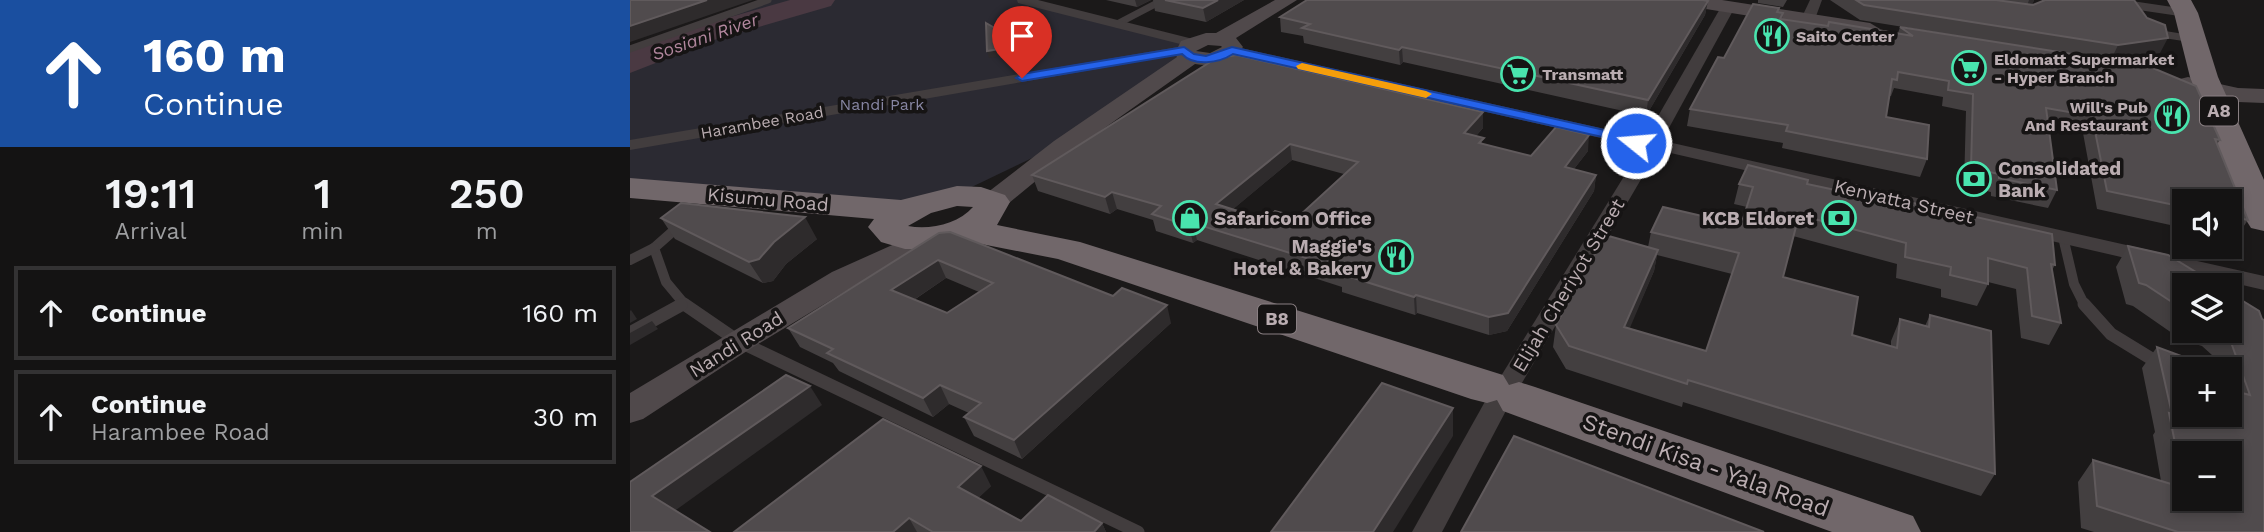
<!DOCTYPE html>
<html lang="en">
<head>
<meta charset="utf-8">
<style>
  :root { --surface:#141313; --page:#1d1c1c; --text:#f1f3f6; --muted:#9d9ea0; --line:#333233 }
  body { margin:0; font-family:"Work Sans",sans-serif; background:var(--page); color:var(--text); height:100vh; display:flex; flex-direction:column; font-size:26px; white-space:nowrap }
  * { box-sizing:border-box; margin:0 }
  p { font-size:23px; color:var(--muted) }
  .icon { flex:none; width:38px; height:38px; fill:none; stroke:currentColor; stroke-width:2; stroke-linecap:round; stroke-linejoin:round }
  .map { position:relative; flex:1; overflow:hidden }
  .panel { display:flex; flex-direction:column; background:var(--surface); width:630px }
  .panel>* { flex:none }
  .banner { background:#1a4fa0; color:#fff; overflow:hidden }
  .buttons { position:absolute; left:1542px; top:189px; display:grid; gap:14px }
  .buttons a { display:grid; place-items:center; width:70px; height:70px; border-radius:0px; background:var(--surface); box-shadow:0 4px 10px #0003,0 0 0 2px var(--line); font-size:35px }
  .pin { position:absolute; display:grid; place-items:center; width:60px; height:60px; color:#fff; margin:-72px -30px; border-radius:50% 50% 50% 0; rotate:-45deg; box-shadow:0 0 7px #0007 }
  .pin .icon { rotate:45deg }
  .me { position:absolute; width:77px; margin:-38px; rotate:287deg; stroke-linejoin:round; filter:drop-shadow(0 0 5px #0008) }
  .turn { display:flex; align-items:center; gap:24px; height:147px; padding:0 28px; font-size:32px }
  .turn .icon { width:91px; height:91px; stroke-width:2.5 }
  .turn b { display:block; font-size:49px; line-height:60px }
  .eta { display:flex; justify-content:space-evenly; align-items:center; height:119px; text-align:center }
  .eta b { font-size:42px; font-weight:600; line-height:49px }
  ul { padding:0; list-style:none }
  li { display:flex; align-items:center; gap:21px; height:94px; margin:0 14px 10px; padding:0 14px; border:4px solid var(--line); border-radius:0px }
  li div { flex:1 }
  li b { display:block; font-size:26px }
  li em { font-style:normal }
  main { display:flex; flex:1; min-height:0 }
  .map>svg:first-child { display:block }
  .green { fill:#2b2a32 }
  .lines { fill:none; stroke-linecap:round; stroke-linejoin:round }
  .river { fill:#4a3942; fill-rule:evenodd }
  .lane-far2 { stroke:#423d3e; stroke-width:7 }
  .lane-far1 { stroke:#423d3e; stroke-width:10 }
  .lane { stroke:#423d3e; stroke-width:13 }
  .street { fill:#423d3e; fill-rule:evenodd }
  .secondary { fill:#50494b; fill-rule:evenodd }
  .highway { fill:#71676a; fill-rule:evenodd }
  .wall { fill:#433f40; fill-rule:evenodd }
  .shaded-wall { fill:#2e2b2c }
  .building { fill:#504b4d; stroke:#605a5c; stroke-width:2; fill-rule:evenodd }
  .route { fill:#2563eb; stroke:#184099; stroke-width:2 }
  .slow { fill:#f59e0b }
  .labels { text-anchor:middle; stroke-width:7; stroke-linejoin:round; paint-order:stroke }
  .far-poi-label { font-size:16px; font-weight:bold; fill:#baadb1; stroke:#161414; text-anchor:start }
  .far-park-label { font-size:16px; fill:#8786a3; stroke:#161414 }
  .far-street-label { font-size:16px; fill:#baadb1; stroke:#161414 }
  .far-water-label { font-size:18px; font-style:italic; fill:#b2879e; stroke:#161414 }
  .shield { fill:#161414; stroke:#897f82; stroke-width:2 }
  .shield-label { font-size:18px; font-weight:bold; fill:#baadb1 }
  .poi-label { font-size:19px; font-weight:bold; fill:#baadb1; stroke:#161414; text-anchor:start }
  .street-label { font-size:19px; fill:#baadb1; stroke:#161414 }
  .near-street-label { font-size:23px; fill:#baadb1; stroke:#161414 }
</style>
</head>
<body>
<main>
<section class="panel">
<div class="banner">
<div class="turn"><svg class="icon" aria-label="ahead" viewBox="0 0 24 24"><path d="M12 20V5M6 11l6-6 6 6"/></svg><div><b>160 m</b>Continue</div></div>
</div>
<div class="eta">
<div><b>19:11</b><p>Arrival</p></div>
<div><b>1</b><p>min</p></div>
<div><b>250</b><p>m</p></div>
</div>
<ul>
<li><svg class="icon" aria-label="ahead" viewBox="0 0 24 24"><path d="M12 20V5M6 11l6-6 6 6"/></svg><div><b>Continue</b></div><em>160 m</em></li>
<li><svg class="icon" aria-label="ahead" viewBox="0 0 24 24"><path d="M12 20V5M6 11l6-6 6 6"/></svg><div><b>Continue</b><p>Harambee Road</p></div><em>30 m</em></li>
</ul>
</section>
<div class="map">
<svg width="1634" height="532" viewBox="0 0 1634 532">
  <rect width="100%" height="100%" fill="#1b1919"/>
  <path class="green" d="M141,0H388L557,43V59L429,145L325,195L272,210L0,187V50Z"/>
  <g class="lines">
    <path class="river" d="M160,0H205L201,6L87,39L0,73V52L65,27Z"/>
    <g class="lane-far2">
      <path d="M487,24L533,0"/>
      <path d="M1525,33L1563,39"/>
      <path d="M0,49L138,0"/>
    </g>
    <g class="lane-far1">
      <path d="M50,225L24,248L36,282L56,306"/>
      <path d="M1433,237L1444,284L1455,306"/>
      <path d="M0,260L24,248"/>
    </g>
    <g class="lane">
      <path d="M54,304L108,341L508,532"/>
      <path d="M1454,304L1481,334L1530,364"/>
      <path d="M0,333L51,305"/>
    </g>
    <g class="street">
      <path d="M387,0H408L567,40L569,43L562,47L388,3Z"/>
      <path d="M1180,0H1192L1185,19L1178,23L1171,19Z"/>
      <path d="M1462,0H1495L1556,9L1563,13L1556,17L1468,4Z"/>
      <path d="M1098,3L1105,7L1034,137L1025,142L1019,141L1016,137L1091,7Z"/>
      <path d="M554,46L559,47L561,50L559,53L0,150V140Z"/>
      <path d="M602,46L1006,136L1015,141L1006,146L597,53L595,50L597,47Z"/>
      <path d="M1038,142L1634,276V290L1032,151L1029,147Z"/>
      <path d="M1018,147L1027,152L889,388L880,391L871,388L868,382L871,376L1009,152Z"/>
      <path d="M866,396L875,398L879,405L812,532H782L857,398Z"/>
    </g>
    <g class="secondary">
      <path d="M645,0H667L606,38L613,47C602,63 584,67 565,64L442,151L373,208L363,210L353,208L349,202L353,196L424,141L547,57L545,53L551,41L576,33H586ZM578,45L591,46L592,47L580,53L566,51Z"/>
      <path d="M1048,0H1092L1240,23L1250,29L1240,35L1057,6Z"/>
      <path d="M1558,77L1608,88L1634,89V103L1608,102L1550,89L1547,84L1550,79Z"/>
      <path d="M298,229L308,232L312,238L308,244L224,286L120,349L13,419L0,423V393L202,272Z"/>
    </g>
    <g class="highway">
      <path d="M1537,0H1561L1568,13L1588,77L1634,180V231L1621,228L1616,220L1560,77L1544,13Z"/>
      <path d="M0,178L271,200L327,186L351,187L375,195L380,202L367,225L450,242L873,375L879,385L889,382L905,387L1283,516L1291,532H1202L873,411L867,400L857,403L841,399L428,259L336,241L302,249H275L251,242L238,227L244,219L0,198ZM327,206L343,207C328,224 300,230 278,226L301,213Z"/>
    </g>
  </g>
  <g class="wall">
    <path d="M476,0H521L507,7Z"/>
    <path d="M523,0H614L576,22L525,11Z"/>
    <path d="M1128,0H1157L1153,7L1128,3Z"/>
    <path d="M1200,0H1404L1402,5L1530,53L1481,60L1590,140L1587,144L1618,220L1605,239L1600,237V201H1554V228L1467,209L1453,133L1418,127L1427,190L1418,208L1361,196V192L1334,186L1336,111L1312,106L1313,97L1264,88L1261,96H1259L1256,117L1297,159L1290,177L1152,148L1153,143L1057,126L1060,109L1094,58L1148,12L1153,13L1152,19L1198,26L1268,33L1270,27L1460,57L1230,20Z"/>
    <path d="M1078,1L1075,15L1016,116L773,62L770,65L674,43L673,36L651,32L650,17Z"/>
    <path d="M853,112V128L846,136L854,145L901,156L958,151L944,169L966,175L964,191L877,331L859,335L787,313L785,315L712,292V287L567,240L563,243L526,231L523,220L487,209L480,214L408,191L402,175ZM662,160L714,174L668,217L636,220L603,209Z"/>
    <path d="M1109,184H1177L1242,198L1243,194L1425,265L1422,270L1431,323L1419,345L1391,338L1386,289L1358,282V284L1347,306L1311,297V289L1266,278L1267,264L1163,236L1153,277L1222,335L1261,346V341L1270,319L1295,326L1300,315L1365,474L1351,496L1053,402L1052,407L936,369L923,347L926,325L1018,247L1021,232L1111,225L1117,207L1104,204ZM1027,255L1102,274L1076,351L999,328L1024,271Z"/>
    <path d="M31,218L187,239L156,264L143,281L133,283L45,239Z"/>
    <path d="M309,233L541,323L392,459L344,436L334,417L339,413L319,404L303,417L209,371L203,363L170,347L158,328ZM316,278L349,292L317,313L284,300Z"/>
    <path d="M1498,246L1554,285V331H1600L1629,311L1634,532H1464L1451,528L1448,482L1463,460L1531,481L1523,435L1525,432L1512,368L1527,347L1554,415H1600V369H1587L1582,355L1572,346L1552,340L1503,306L1496,304L1486,267Z"/>
    <path d="M361,486L348,498L391,521L472,523L476,532H104Z"/>
  </g>
  <g class="shaded-wall">
    <path d="M77,0H123L0,42V26Z"/>
    <path d="M505,0H521L507,7Z"/>
    <path d="M588,0H614L576,22L573,8Z"/>
    <path d="M1399,0H1404L1402,5L1397,6Z"/>
    <path d="M1078,1L1075,15L1016,116L1018,100Z"/>
    <path d="M1538,38L1530,53L1481,60L1488,45Z"/>
    <path d="M395,45L397,52L359,58L357,51Z"/>
    <path d="M772,47L773,62L770,65L769,50Z"/>
    <path d="M853,112V128L834,149V133Z"/>
    <path d="M959,135L958,151L933,183L935,167Z"/>
    <path d="M660,144L662,160L589,221L586,204Z"/>
    <path d="M966,175L964,191L877,331L859,335V317Z"/>
    <path d="M482,192L487,209L480,214L475,197Z"/>
    <path d="M175,217L187,239L156,264L143,281L133,283L119,262Z"/>
    <path d="M563,223L567,240L563,243L559,226Z"/>
    <path d="M1028,250L1024,271L991,349L994,327Z"/>
    <path d="M308,260L316,278L270,309L261,290Z"/>
    <path d="M786,295L787,313L785,315L784,297Z"/>
    <path d="M537,305L541,323L392,459L384,440Z"/>
    <path d="M1,310L7,319L0,323V311Z"/>
    <path d="M22,321L28,329L0,345V333Z"/>
    <path d="M310,385L319,404L303,417L293,398Z"/>
    <path d="M180,386L192,405L39,515L22,496Z"/>
    <path d="M823,408V436L763,532H743Z"/>
    <path d="M351,466L361,486L339,507L328,487Z"/>
    <path d="M279,518L287,532H263Z"/>
    <path d="M472,523L476,532H464Z"/>
  </g>
  <g class="building">
    <path d="M0,0H77L0,26Z"/>
    <path d="M535,0H588L573,8Z"/>
    <path d="M677,0H1073L1078,1L1018,100L772,47L769,50L672,28L680,24L650,17Z"/>
    <path d="M1226,0H1366L1403,5L1415,0H1504L1517,18L1535,25L1538,38L1488,45L1234,5Z"/>
    <path d="M1123,4L1149,8L1147,12L1153,13L1150,19L1198,26L1199,22L1283,36L1270,27L1518,66L1566,86L1590,140L1585,139L1618,220L1600,216V201H1554V207L1477,191L1462,116L1416,108L1427,190L1369,178V174L1341,168L1343,94L1318,90L1319,81L1268,72L1267,80L1262,79L1256,117L1299,125L1297,159L1156,131L1158,125L1060,109L1088,57L1094,58Z"/>
    <path d="M356,23L395,45L357,51Z"/>
    <path d="M606,55L853,112L834,133L854,138L849,143L901,156L926,127L959,135L935,167L966,175L878,313L859,317L786,295L784,297L711,274L715,270L563,223L559,226L522,214L531,206L482,192L475,197L402,175L585,59ZM660,144L728,162L668,217L645,211L636,220L586,204Z"/>
    <path d="M1118,165L1178,180L1177,184L1243,198V194L1422,234L1425,265L1421,264L1431,323L1402,316L1397,268L1358,258V284L1320,275L1321,267L1275,257L1276,243L1169,215L1153,277L1228,297L1222,335L1267,348L1270,319L1299,327L1300,315L1361,331L1365,474L1058,380L1057,384L939,346L926,325L975,235L1028,250L994,327L1076,351L1109,253L1021,232L1033,207L1111,225L1123,187L1109,184Z"/>
    <path d="M51,203L175,217L144,242L129,259L119,262L31,218Z"/>
    <path d="M320,232L483,296L492,288L537,305L384,440L334,417L351,403L310,385L293,398L197,353L203,349L158,328L309,233ZM308,260L363,283L317,313L261,290Z"/>
    <path d="M1498,246L1538,255L1587,285H1554V310L1516,285L1509,283Z"/>
    <path d="M1600,293L1629,311L1632,319L1634,320V532H1548L1467,506L1463,460L1554,488L1539,413L1542,414L1527,347L1554,357L1558,369H1554V415H1600V390L1620,395L1598,334L1595,331H1600ZM1554,453H1600V499H1554Z"/>
    <path d="M156,375L180,386L22,496L80,532H0V482Z"/>
    <path d="M752,383L823,408L743,532H641Z"/>
    <path d="M253,419L351,466L328,487L391,521L418,495L472,523L464,532H303L279,518L263,532H104Z"/>
    <path d="M884,436L1134,532H831Z"/>
  </g>
  <path class="route" d="M554,47L564,54L576,56L602,47L1006,137L1011,138L1012,143L1006,147L999,143L603,54C589,63 564,67 552,54L392,81L386,78L392,74Z"/>
  <path class="slow" d="M672,63L796,91L802,94L796,98L668,69L666,66Z"/>
  <defs>
    <g id="restaurant-ring" transform="scale(1.75)"><circle r="9.5" fill="#161414" stroke="#49e4ae" stroke-width="1.5"/><path d="M-5-6h1v4h1v-4h1v4h1v-4h1v5L-1.5 .5V6h-2V.5L-5-1ZM5-6V6H3V1.5H1.5Q1.5-4 5-6Z" fill="#49e4ae"/></g>
    <g id="supermarket-ring" transform="scale(1.75)"><circle r="9.5" fill="#161414" stroke="#49e4ae" stroke-width="1.5"/><path d="M-6-5.5h2.5l.6 2H6L4.5 2H-2.5L-4.4-4H-6ZM-1.5 3.2a1.3 1.3 0 1 0 .1 0ZM3 3.2a1.3 1.3 0 1 0 .1 0Z" fill="#49e4ae"/></g>
    <g id="bank-ring" transform="scale(1.75)"><circle r="9.5" fill="#161414" stroke="#49e4ae" stroke-width="1.5"/><path d="M-6-4H6V4H-6ZM0-2.3a2.3 2.3 0 1 0 0 4.6a2.3 2.3 0 1 0 0-4.6Z" fill="#49e4ae"/></g>
    <g id="shop-ring" transform="scale(1.75)"><circle r="9.5" fill="#161414" stroke="#49e4ae" stroke-width="1.5"/><path d="M-5-2.5h2.3a2.7 3.5 0 0 1 5.4 0H5L5.5 6h-11ZM-1.5-2.5h3a1.5 2.3 0 0 0-3 0Z" fill="#49e4ae"/></g>
  </defs>
  <g fill-rule="evenodd">
    <use href="#restaurant-ring" x="1142" y="36"/>
    <use href="#supermarket-ring" x="1339" y="68"/>
    <use href="#supermarket-ring" x="888" y="74"/>
    <use href="#restaurant-ring" x="1542" y="116"/>
    <use href="#bank-ring" x="1344" y="179"/>
    <use href="#shop-ring" x="560" y="218"/>
    <use href="#bank-ring" x="1209" y="218"/>
    <use href="#restaurant-ring" x="766" y="257"/>
  </g>
  <g class="labels">
    <g class="far-poi-label">
      <text x="1166" y="42">Saito Center</text>
      <text x="1364" y="65">Eldomatt Supermarket<tspan x="1364" dy="18">- Hyper Branch</tspan></text>
      <text x="912" y="80">Transmatt</text>
      <text x="1518" y="113" text-anchor="end">Will's Pub<tspan x="1518" dy="18">And Restaurant</tspan></text>
    </g>
    <g class="far-park-label">
      <text x="252" y="110">Nandi Park</text>
    </g>
    <g class="far-street-label">
      <text transform="translate(132 122) rotate(-10)" y="6">Harambee Road</text>
    </g>
    <g class="far-water-label">
      <text transform="translate(75 37) rotate(-19)" y="6">Sosiani River</text>
    </g>
    <g class="shield">
      <rect x="1570" y="96.5" width="38" height="29" rx="5"/>
      <rect x="628" y="304.5" width="38" height="29" rx="5"/>
    </g>
    <g class="shield-label">
      <text x="1589" y="117">A8</text>
      <text x="647" y="325">B8</text>
    </g>
    <g class="poi-label">
      <text x="1368" y="175">Consolidated<tspan x="1368" dy="22">Bank</tspan></text>
      <text x="584" y="225">Safaricom Office</text>
      <text x="1184" y="225" text-anchor="end">KCB Eldoret</text>
      <text x="742" y="253" text-anchor="end">Maggie's<tspan x="742" dy="22">Hotel &amp; Bakery</tspan></text>
    </g>
    <g class="street-label">
      <text transform="translate(138 199) rotate(5)" y="7">Kisumu Road</text>
      <text transform="translate(1274 201) rotate(13)" y="7">Kenyatta Street</text>
      <text transform="translate(938 285) rotate(-59)" y="7">Elijah Cheriyot Street</text>
      <text transform="translate(106 344) rotate(-32)" y="7">Nandi Road</text>
    </g>
    <g class="near-street-label">
      <text transform="translate(1076 465) rotate(20)" y="8">Stendi Kisa - Yala Road</text>
    </g>
  </g>
</svg>
<div class="buttons">
<a><svg class="icon" aria-label="sound" viewBox="0 0 24 24"><path d="M4 9h4l5-4v14l-5-4H4zM17 9q2 3 0 6"/></svg></a>
<a><svg class="icon" aria-label="layers" viewBox="0 0 24 24"><path d="M12 4l9 5-9 5-9-5zM3 14l9 5 9-5"/></svg></a>
<a>+</a>
<a>−</a>
</div>
<div class="pin" style="left:392px;top:78px;background:#d93025"><svg class="icon" aria-label="arrive" viewBox="0 0 24 24"><path d="M6 21V4h12l-3 4 3 4H6"/></svg></div>
<svg class="me" style="left:1006px;top:143px" viewBox="-20 -20 40 40"><circle r="17" fill="#2563eb" stroke="#fff" stroke-width="3"/><path d="M0-11L8 9 0 5-8 9z" fill="#fff"/></svg>
</div>
</main>
</body>
</html>
